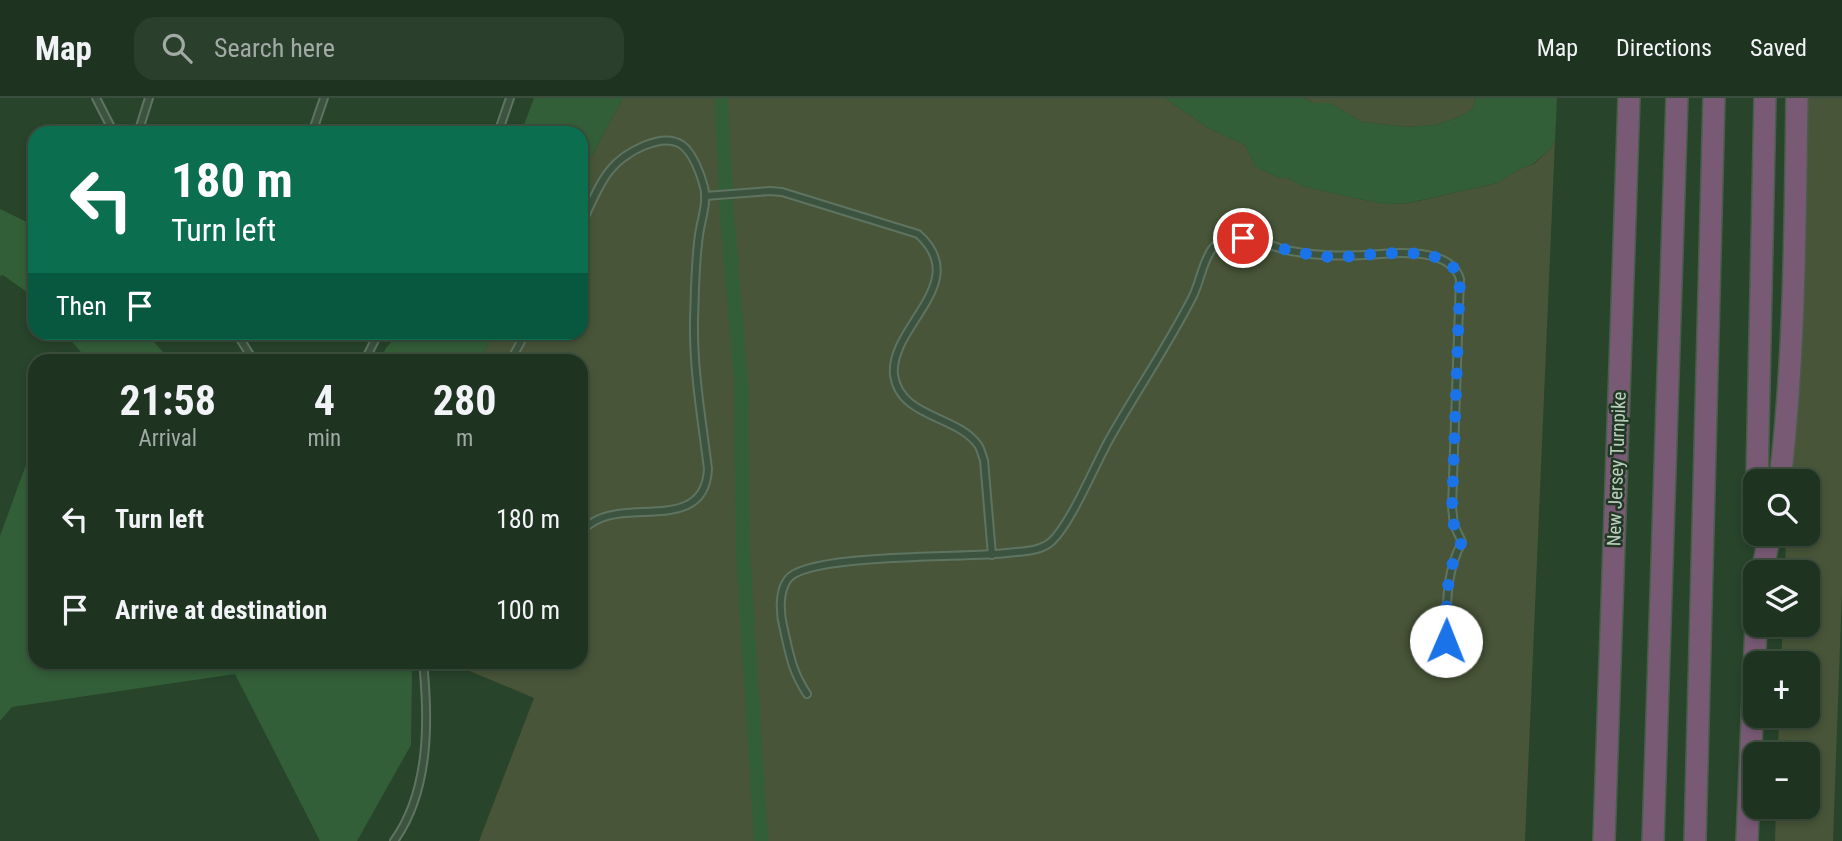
<!DOCTYPE html>
<html lang="en">
<head>
<meta charset="utf-8">
<style>
  :root { --surface:#1e3320; --page:#2b3f2d; --text:#f1f3f6; --muted:#a1aaa5; --line:#3c4e3e }
  body { margin:0; font-family:"Roboto Condensed",sans-serif; background:var(--page); color:var(--text); height:100vh; display:flex; flex-direction:column; font-size:26px; white-space:nowrap }
  * { box-sizing:border-box; margin:0 }
  p { font-size:23px; color:var(--muted) }
  .icon { flex:none; width:38px; height:38px; fill:none; stroke:currentColor; stroke-width:2; stroke-linecap:round; stroke-linejoin:round }
  .map { position:relative; flex:1; overflow:hidden }
  .drawer { position:absolute; left:28px; top:256px; width:560px; height:315px; display:flex; flex-direction:column; background:var(--surface); border-radius:21px; box-shadow:0 4px 10px #0003,0 0 0 2px var(--line) }
  .drawer>* { flex:none }
  .guide { position:absolute; left:28px; top:28px; width:560px; height:214px; border-radius:21px; box-shadow:0 4px 10px #0003,0 0 0 2px var(--line); background:#0b6e4f; color:#fff; overflow:hidden }
  .fabs { position:absolute; left:1743px; top:371px; display:grid; gap:14px }
  .fabs a { display:grid; place-items:center; width:77px; height:77px; border-radius:14px; background:var(--surface); box-shadow:0 4px 10px #0003,0 0 0 2px var(--line); font-size:35px }
  .pin { position:absolute; display:grid; place-items:center; width:60px; height:60px; color:#fff; margin:-30px; border:4px solid #fff; border-radius:50%; box-shadow:0 2px 7px #0007 }
  .me { position:absolute; width:77px; margin:-38px; rotate:1deg; stroke-linejoin:round; filter:drop-shadow(0 0 5px #0008) }
  .turn { display:flex; align-items:center; gap:24px; height:147px; padding:0 28px; font-size:32px }
  .turn .icon { width:91px; height:91px; stroke-width:2.5 }
  .turn b { display:block; font-size:49px; line-height:60px }
  .then { display:flex; align-items:center; height:66px; padding:0 28px; background:#0003; gap:14px; font-size:26px }
  .eta { display:flex; justify-content:space-evenly; align-items:center; height:119px; text-align:center }
  .eta b { font-size:42px; font-weight:700; line-height:49px }
  ul { padding:0; list-style:none }
  li { display:flex; align-items:center; gap:21px; height:91px; padding:0 28px }
  li div { flex:1 }
  li b { display:block; font-size:26px }
  li em { font-style:normal }
  header { display:flex; align-items:center; gap:42px; box-sizing:border-box; height:98px; padding:0 35px; background:var(--surface); border-bottom:2px solid var(--line) }
  header strong { font-size:33px }
  nav { display:flex; gap:38px; margin-inline-start:auto; font-size:24px }
  .search { width:490px; height:63px; background:var(--page); display:flex; align-items:center; gap:18px; box-sizing:border-box; padding:0 24px; border-radius:21px; color:var(--muted); font-size:26px }
  .map>svg:first-child { display:block }
  .green { fill:#485538 }
  .water { fill:#335f38 }
  .lines { fill:none; stroke-linecap:round; stroke-linejoin:round }
  .canal { stroke:#335f38; stroke-width:14 }
  .lane-casing { stroke:#5e7461; stroke-width:10 }
  .highway-casing { stroke:#475e4a; stroke-width:24 }
  .lane { stroke:#3c533f; stroke-width:6 }
  .highway { stroke:#795a75; stroke-width:21 }
  .route { stroke:#1a73e8; stroke-width:12; stroke-dasharray:0 21.6 }
  .labels { text-anchor:middle; stroke-width:5; stroke-linejoin:round; paint-order:stroke }
  .street-label { font-size:19px; fill:#bacdbd; stroke:#213924 }
</style>
</head>
<body>
<header>
<strong>Map</strong>
<div class="search"><svg class="icon" aria-label="search" viewBox="0 0 24 24"><circle cx="10" cy="10" r="6"/><path d="M15 15l6 6"/></svg>Search here</div>
<nav><a>Map</a><a>Directions</a><a>Saved</a></nav>
</header>
<div class="map">
<svg width="1842" height="743" viewBox="0 0 1842 743">
  <rect width="100%" height="100%" fill="#28442b"/>
  <g class="green">
    <path d="M623,0H1165L1207,29L1245,47L1256,69L1280,80H1288L1303,88L1354,100L1387,106L1409,105L1497,85L1522,70L1534,66L1550,51L1555,42L1525,743H479L534,600L448,564H581V262H479L495,235L581,234V78Z"/>
    <path d="M1303,0H1476L1473,11L1459,19L1436,27L1407,29L1362,24L1330,5H1314Z"/>
    <path d="M1802,0H1842V493L1833,743H1775L1776,709H1808V656H1778L1779,618H1808V565H1781L1783,527H1808V474H1785L1786,436H1808V383H1788Z"/>
  </g>
  <g class="water">
    <path d="M534,0H623L581,78V35H521Z"/>
    <path d="M1165,0H1303L1314,5H1330L1362,24L1407,29L1436,27L1459,19L1473,11L1476,0H1557L1555,42L1550,51L1533,66L1522,70L1497,85L1408,105L1387,106L1354,100L1303,88L1288,80H1280L1256,69L1245,47L1207,29Z"/>
    <path d="M0,111L35,128V200L3,177L0,178Z"/>
    <path d="M67,235H146L170,262H88L73,245Z"/>
    <path d="M399,235V234L495,235L479,262H380L386,250Z"/>
    <path d="M35,342V564H408L412,571L411,647L357,743H320L235,576L12,609L0,623V438Z"/>
  </g>
  <g class="lines">
    <path class="canal" d="M721,0L727,116L741,284L743,455L761,743"/>
    <g class="lane-casing">
      <g id="lane">
        <path d="M96,0L114,35"/>
        <path d="M138,35L149,0"/>
        <path d="M312,35L324,0"/>
        <path d="M498,35L510,0"/>
        <path d="M705,98L770,93L782,94L918,136C973,185 889,228 894,277C900,320 957,317 978,347C981,351 982,358 984,362L992,457"/>
        <path d="M581,127C590,109 598,86 611,71C624,55 662,33 682,47C693,55 701,77 704,89C708,104 701,122 699,137C695,165 695,194 694,222C693,272 702,322 708,371C705,432 636,404 599,421C592,424 587,428 581,433"/>
        <path d="M236,234L253,262"/>
        <path d="M365,262L379,234"/>
        <path d="M511,262L526,234"/>
        <path d="M807,596C792,573 790,558 784,532C780,517 778,494 788,481C808,455 968,460 1007,455C1022,453 1040,454 1052,443C1072,423 1094,369 1109,342C1136,294 1167,249 1192,200C1200,185 1202,165 1212,151C1216,145 1223,142 1230,140C1249,136 1273,150 1291,153C1322,159 1350,158 1381,156C1406,154 1451,152 1460,181L1452,409L1454,427L1462,444C1445,475 1447,509 1446,543"/>
        <path d="M394,743C430,693 429,622 423,564"/>
      </g>
    </g>
    <g class="highway-casing">
      <g id="highway">
        <path d="M1757,383L1765,0"/>
        <path d="M1780,383C1795,256 1795,128 1797,0"/>
        <path d="M1762,474L1770,436"/>
        <path d="M1604,743L1629,0"/>
        <path d="M1653,743L1677,0"/>
        <path d="M1695,743L1714,0"/>
        <path d="M1747,743L1756,527"/>
      </g>
    </g>
    <use href="#lane" class="lane"/>
    <use href="#highway" class="highway"/>
  </g>
  <g class="lines">
    <path class="route" d="M1243,140C1271,148 1299,156 1329,159C1361,161 1447,139 1460,181L1452,409L1454,428L1462,444C1444,475 1447,509 1446,543"/>
  </g>
  <g class="labels">
    <g class="street-label">
      <text transform="translate(1616 371) rotate(-88)" y="7">New Jersey Turnpike</text>
    </g>
  </g>
</svg>
<div class="fabs">
<a><svg class="icon" aria-label="search" viewBox="0 0 24 24"><circle cx="10" cy="10" r="6"/><path d="M15 15l6 6"/></svg></a>
<a><svg class="icon" aria-label="layers" viewBox="0 0 24 24"><path d="M12 4l9 5-9 5-9-5zM3 14l9 5 9-5"/></svg></a>
<a>+</a>
<a>−</a>
</div>
<div class="pin" style="left:1243px;top:140px;background:#d93025"><svg class="icon" aria-label="arrive" viewBox="0 0 24 24"><path d="M6 21V4h12l-3 4 3 4H6"/></svg></div>
<svg class="me" style="left:1446px;top:543px" viewBox="-20 -20 40 40"><circle r="19" fill="#fff"/><path d="M0-13L10 11 0 6-10 11z" fill="#1a73e8"/></svg>
<div class="guide">
<div class="turn"><svg class="icon" aria-label="left" viewBox="0 0 24 24"><path d="M17 20v-9H6M10 6l-5 5 5 5"/></svg><div><b>180 m</b>Turn left</div></div>
<div class="then">Then<svg class="icon" aria-label="arrive" viewBox="0 0 24 24"><path d="M6 21V4h12l-3 4 3 4H6"/></svg></div>
</div>
<section class="drawer">
<div class="eta">
<div><b>21:58</b><p>Arrival</p></div>
<div><b>4</b><p>min</p></div>
<div><b>280</b><p>m</p></div>
</div>
<ul>
<li><svg class="icon" aria-label="left" viewBox="0 0 24 24"><path d="M17 20v-9H6M10 6l-5 5 5 5"/></svg><div><b>Turn left</b></div><em>180 m</em></li>
<li><svg class="icon" aria-label="arrive" viewBox="0 0 24 24"><path d="M6 21V4h12l-3 4 3 4H6"/></svg><div><b>Arrive at destination</b></div><em>100 m</em></li>
</ul>
</section>
</div>
</body>
</html>
